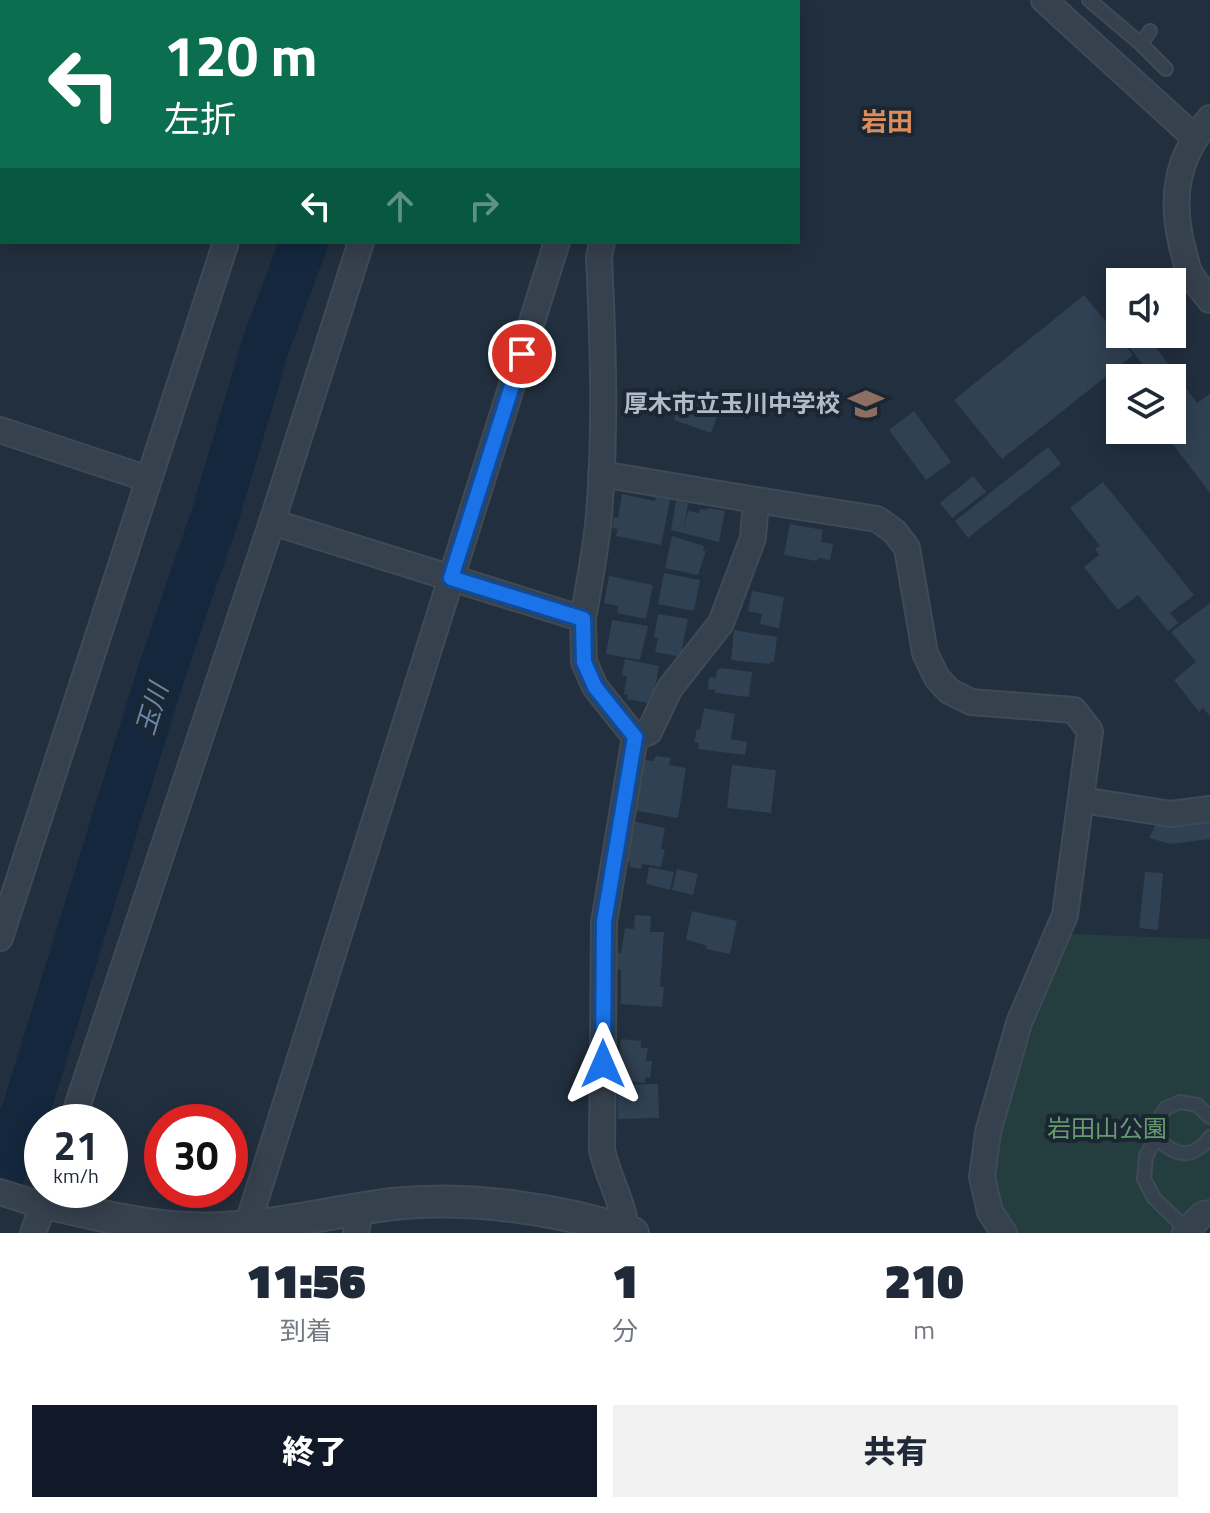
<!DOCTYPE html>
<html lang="ja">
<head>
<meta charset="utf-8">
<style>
  :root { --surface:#fff; --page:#f2f2f3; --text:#1f2937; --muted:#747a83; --accent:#111827 }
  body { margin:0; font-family:"Titillium Web","Noto Sans JP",sans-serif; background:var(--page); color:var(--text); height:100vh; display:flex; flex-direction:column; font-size:30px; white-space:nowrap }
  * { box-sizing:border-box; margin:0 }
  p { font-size:26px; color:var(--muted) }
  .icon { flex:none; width:44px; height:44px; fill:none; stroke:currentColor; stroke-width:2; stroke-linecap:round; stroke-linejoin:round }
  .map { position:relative; height:1233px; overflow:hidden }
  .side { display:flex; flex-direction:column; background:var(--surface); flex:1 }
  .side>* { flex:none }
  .top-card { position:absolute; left:0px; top:0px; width:800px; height:244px; box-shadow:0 4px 20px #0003; background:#0b6e4f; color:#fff; overflow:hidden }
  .fabs { position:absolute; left:1106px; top:268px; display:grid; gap:16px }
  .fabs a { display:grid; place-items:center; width:80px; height:80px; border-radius:0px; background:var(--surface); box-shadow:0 4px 20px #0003; font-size:40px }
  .speed { position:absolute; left:24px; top:1104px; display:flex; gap:16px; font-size:40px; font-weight:700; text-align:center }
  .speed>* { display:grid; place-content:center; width:104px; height:104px; border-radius:50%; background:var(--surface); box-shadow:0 4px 20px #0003; line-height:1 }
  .speed small { font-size:20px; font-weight:400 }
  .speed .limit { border:12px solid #d22; background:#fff; color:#111 }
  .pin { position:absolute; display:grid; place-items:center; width:68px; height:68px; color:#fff; margin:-34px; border:4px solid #fff; border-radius:50%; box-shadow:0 2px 8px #0007 }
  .me { position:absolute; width:88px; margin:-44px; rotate:0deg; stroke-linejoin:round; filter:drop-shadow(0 0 6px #0008) }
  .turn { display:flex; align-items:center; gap:28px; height:168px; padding:0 32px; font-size:36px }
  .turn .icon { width:104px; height:104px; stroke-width:2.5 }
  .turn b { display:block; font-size:56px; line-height:68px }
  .lanes { display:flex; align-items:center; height:76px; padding:0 32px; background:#0003; justify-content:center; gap:40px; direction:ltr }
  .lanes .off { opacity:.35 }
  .eta { display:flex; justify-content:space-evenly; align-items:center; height:136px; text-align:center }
  .eta b { font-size:48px; font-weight:800; line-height:56px }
  .primary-button { display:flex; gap:16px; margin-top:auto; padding:16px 32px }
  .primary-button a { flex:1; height:92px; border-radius:0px; background:var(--accent); color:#fff; font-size:32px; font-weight:800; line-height:92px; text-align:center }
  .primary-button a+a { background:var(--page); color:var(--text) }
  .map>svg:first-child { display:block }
  .green { fill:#243e3f }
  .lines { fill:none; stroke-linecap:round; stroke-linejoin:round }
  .river { stroke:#14273d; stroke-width:48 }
  .building { fill:#304153 }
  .service-casing { stroke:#3f4a57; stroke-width:16 }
  .minor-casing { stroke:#3f4a57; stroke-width:28 }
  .tertiary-casing { stroke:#3f4a57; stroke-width:34 }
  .service { stroke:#36414e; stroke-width:12 }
  .minor { stroke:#36414e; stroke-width:24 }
  .tertiary { stroke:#36414e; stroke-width:30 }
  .route-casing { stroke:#114b97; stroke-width:20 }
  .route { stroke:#1a73e8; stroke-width:14 }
  .labels { text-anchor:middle; stroke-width:8; stroke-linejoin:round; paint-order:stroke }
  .poi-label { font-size:24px; font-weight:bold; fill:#b1bcca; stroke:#1b2633; text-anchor:end }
  .park-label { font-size:24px; fill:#679c70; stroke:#1b2633 }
  .neighbourhood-label { font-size:26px; font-weight:bold; fill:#dc8c5a; stroke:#1b2633 }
  .water-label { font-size:26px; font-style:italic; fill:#6888ab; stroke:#1b2633 }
</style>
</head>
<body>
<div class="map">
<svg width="1210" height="1233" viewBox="0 0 1210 1233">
  <rect width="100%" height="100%" fill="#222f3e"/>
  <path class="green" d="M1070,934L1210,939V1204L1174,1233H1010L979,1209L1024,1036Z"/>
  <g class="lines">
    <g class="river">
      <path d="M378,2L379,0"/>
      <path d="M0,1175L25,1113L161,674L216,513L266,344L304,242"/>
    </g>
  </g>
  <g class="building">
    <path d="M1084,295L1133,355L1002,459L954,400Z"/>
    <path d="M1119,334H1146L1197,403L1210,394V493L1166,435L1185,420L1172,403V378H1153Z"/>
    <path d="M682,397L719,410L711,433L674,420Z"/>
    <path d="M914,411L951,462L926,480L889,430Z"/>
    <path d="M1048,447L1061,464L968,538L955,521Z"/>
    <path d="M973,476L986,492L952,518L940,503Z"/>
    <path d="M1103,482L1194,595L1170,613L1178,623L1168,631L1138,595L1118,610L1084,567L1099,555L1095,549L1100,546L1070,508Z"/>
    <path d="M622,494L655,501L656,497L670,500L661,545L616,536L618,529L612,528L614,517L618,518Z"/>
    <path d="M676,501L688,503L684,528L688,511L699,513L700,509L707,510L708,508L725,511L719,542L671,530Z"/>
    <path d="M790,524L823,530L821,542L833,544L830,560L818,558L817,561L784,555Z"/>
    <path d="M672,536L704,546L703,551H706L698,575L665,568Z"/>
    <path d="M664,573L700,580L694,611L658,604Z"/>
    <path d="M609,576L653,585L646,619L617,613L618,606L604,603Z"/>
    <path d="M752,591L784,597L779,628L760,624L762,614L748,611Z"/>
    <path d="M1210,603V716L1203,708L1199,712L1174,680L1196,662L1171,632Z"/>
    <path d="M658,614L688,619L681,654H678L677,656L655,652L658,638L654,637Z"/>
    <path d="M612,620L648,626L640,660L606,654Z"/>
    <path d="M734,630L777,637L774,662H770V664L731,660Z"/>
    <path d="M625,659L659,666L652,704L627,699L628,695L624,694L627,676L622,675Z"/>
    <path d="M721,668L752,672L749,697L715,693V690L708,689L709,677L716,678L717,670Z"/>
    <path d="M704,708L735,714L731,739L747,742L745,755L698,749L699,743L694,742L697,729L700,730Z"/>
    <path d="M656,756L671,758L669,765L686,768L678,818L631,810L638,759L653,761Z"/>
    <path d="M732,765L776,770L771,813L727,808Z"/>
    <path d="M1210,820V839L1170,844L1149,838L1157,822Z"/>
    <path d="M631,821L665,828L661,849H665L661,867L642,864L641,869L629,867L630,862L623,861Z"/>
    <path d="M649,867L674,872L670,890L646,884Z"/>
    <path d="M677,869L698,874L693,895L672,890Z"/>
    <path d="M1145,872L1163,873L1158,930L1139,928Z"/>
    <path d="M692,911L737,921L730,954L706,949L707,946L686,939Z"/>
    <path d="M635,915L651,916L650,932H664L660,987H664L662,1007L621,1004V970L613,969L614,952L621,953L625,928L634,929Z"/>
    <path d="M621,1039L641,1041V1048H648L646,1061H652L650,1078L645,1077V1083L617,1080Z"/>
    <path d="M658,1084L659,1118L618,1119L617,1085Z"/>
  </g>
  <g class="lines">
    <g class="service-casing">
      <g id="service">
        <path d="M1089,0L1141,44"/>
        <path d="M1150,31L1141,44L1166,69"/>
        <path d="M1156,1138C1176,1156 1192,1161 1210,1137"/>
        <path d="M1187,1230L1154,1198L1144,1179L1146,1156L1156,1138L1157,1122L1166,1108L1180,1102L1197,1105L1210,1117"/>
      </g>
    </g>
    <g class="minor-casing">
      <g id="minor">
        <path d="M1044,0L1194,137"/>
        <path d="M305,2L306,0"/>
        <path d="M438,2L439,0"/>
        <path d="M627,2V0"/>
        <path d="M1210,118C1177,157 1170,196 1182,246C1185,255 1186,267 1191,275C1196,284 1204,292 1210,300"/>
        <path d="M0,430L148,479"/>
        <path d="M601,474L756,500"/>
        <path d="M272,522L583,619L584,662L595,687L635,737L649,732L670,688L721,623L753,538L756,500L877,519L895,532L907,548L925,653L937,678L949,691L971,702L1074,710L1090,731L1065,915L1019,1023L988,1132L982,1177L990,1212L1004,1233"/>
        <path d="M583,619C589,584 596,550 599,515C606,429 603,343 599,257L602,242"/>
        <path d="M1082,800L1171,814L1210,809"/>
        <path d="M0,938L226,242"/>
        <path d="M72,1122L272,522L361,242"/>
        <path d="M0,1192L44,1206"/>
        <path d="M626,1231C624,1203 608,1178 602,1150L604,922L635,737"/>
        <path d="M33,1233L48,1192"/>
        <path d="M245,1233L557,242"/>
        <path d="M356,1233L360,1209"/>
        <path d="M1185,1233L1203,1214L1210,1213"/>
      </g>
    </g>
    <g class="tertiary-casing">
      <path id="tertiary" d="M45,1203C91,1213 140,1226 188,1228C256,1232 326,1212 393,1204C469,1196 561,1209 633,1233"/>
    </g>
    <use href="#service" class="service"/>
    <use href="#minor" class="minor"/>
    <use href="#tertiary" class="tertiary"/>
  </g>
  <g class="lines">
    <g class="route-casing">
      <path id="route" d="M522,354L451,578L583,619L584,662L595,687L635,737L604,922L603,1064"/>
    </g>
    <use href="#route" class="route"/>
  </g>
  <defs>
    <g id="school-bare" transform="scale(2.76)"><path d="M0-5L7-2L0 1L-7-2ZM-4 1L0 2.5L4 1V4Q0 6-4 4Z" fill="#8d6e63" stroke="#1b2633" stroke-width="2.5" paint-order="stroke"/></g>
  </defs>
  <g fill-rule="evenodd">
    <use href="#school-bare" x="866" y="404"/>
  </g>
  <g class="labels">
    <g class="poi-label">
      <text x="840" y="412">厚木市立玉川中学校</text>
    </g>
    <g class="park-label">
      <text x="1107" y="1137">岩田山公園</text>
    </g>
    <g class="neighbourhood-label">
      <text x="887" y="131">岩田</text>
    </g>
    <g class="water-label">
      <text transform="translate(152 709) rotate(-73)" y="9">玉川</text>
    </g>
  </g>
</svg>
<div class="fabs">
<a><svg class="icon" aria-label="sound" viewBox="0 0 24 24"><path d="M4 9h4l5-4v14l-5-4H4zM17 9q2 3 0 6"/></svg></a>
<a><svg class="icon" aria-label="layers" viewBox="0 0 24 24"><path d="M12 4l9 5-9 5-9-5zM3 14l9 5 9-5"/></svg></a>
</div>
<div class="speed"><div>21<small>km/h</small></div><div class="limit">30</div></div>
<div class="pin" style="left:522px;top:354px;background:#d93025"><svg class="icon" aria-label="arrive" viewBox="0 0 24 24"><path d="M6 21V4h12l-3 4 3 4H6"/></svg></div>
<svg class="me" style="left:603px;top:1064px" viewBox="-20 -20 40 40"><path d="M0-17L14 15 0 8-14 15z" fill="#1a73e8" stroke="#fff" stroke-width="4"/></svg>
<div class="top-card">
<div class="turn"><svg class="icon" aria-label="left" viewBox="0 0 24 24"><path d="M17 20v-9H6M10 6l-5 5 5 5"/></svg><div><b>120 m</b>左折</div></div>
<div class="lanes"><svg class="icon" aria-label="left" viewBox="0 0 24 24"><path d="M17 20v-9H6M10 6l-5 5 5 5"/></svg><svg class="icon off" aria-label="ahead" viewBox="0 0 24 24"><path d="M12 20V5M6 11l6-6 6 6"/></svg><svg class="icon off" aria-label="right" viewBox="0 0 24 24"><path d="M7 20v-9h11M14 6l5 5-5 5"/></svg></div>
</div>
</div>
<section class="side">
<div class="eta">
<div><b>11:56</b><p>到着</p></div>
<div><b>1</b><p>分</p></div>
<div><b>210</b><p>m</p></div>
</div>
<div class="primary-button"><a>終了</a><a>共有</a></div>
</section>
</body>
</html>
